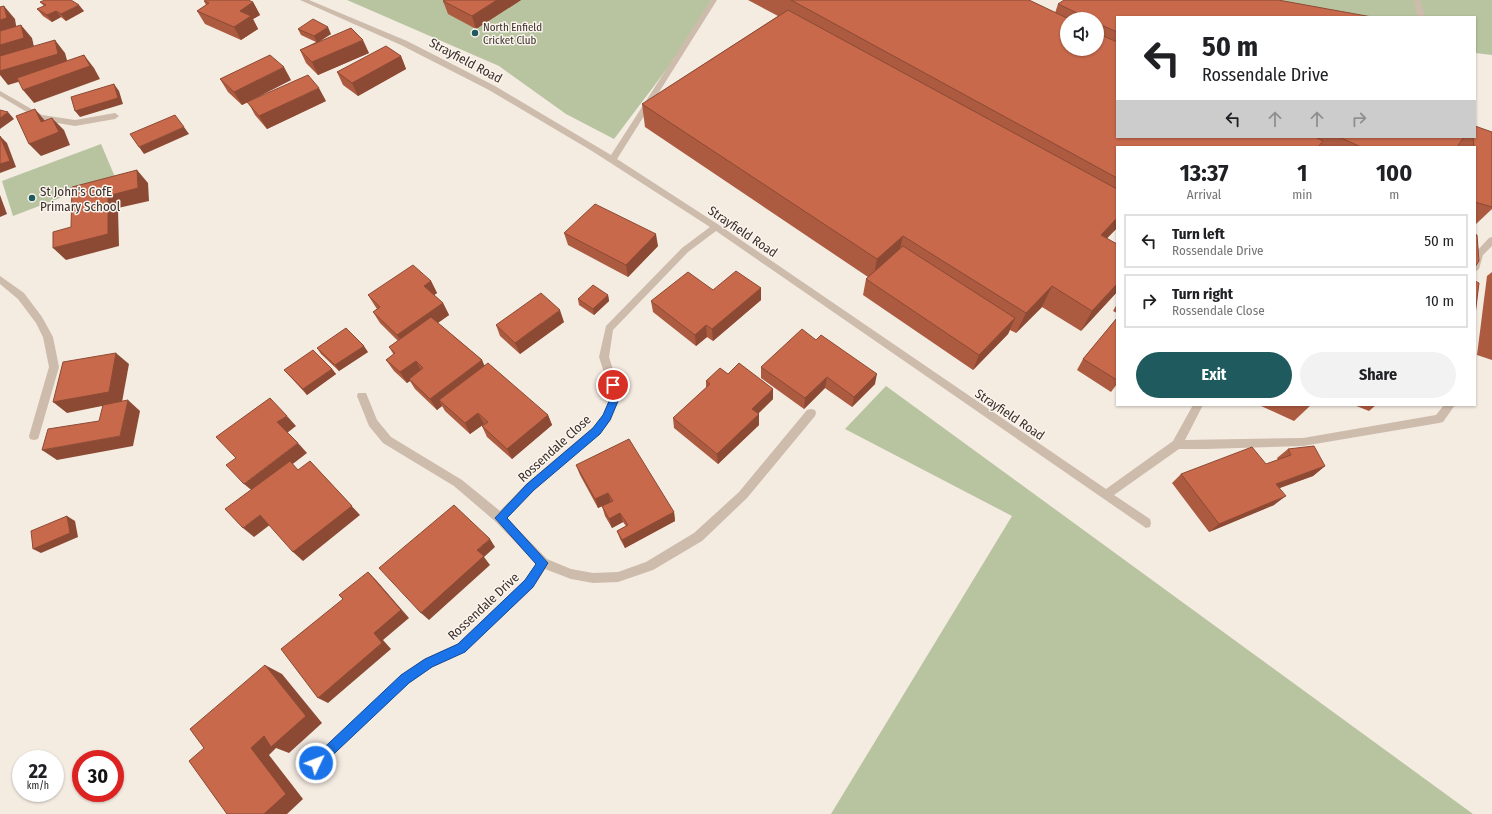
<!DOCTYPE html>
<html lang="en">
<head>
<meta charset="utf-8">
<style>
  :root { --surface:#fff; --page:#f2f2f2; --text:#202124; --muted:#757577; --line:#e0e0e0; --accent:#1f5a5e }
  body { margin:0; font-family:"Fira Sans Condensed",sans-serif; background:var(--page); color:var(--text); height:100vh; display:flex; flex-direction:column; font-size:15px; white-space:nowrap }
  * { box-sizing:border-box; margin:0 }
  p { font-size:13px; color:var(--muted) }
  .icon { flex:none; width:22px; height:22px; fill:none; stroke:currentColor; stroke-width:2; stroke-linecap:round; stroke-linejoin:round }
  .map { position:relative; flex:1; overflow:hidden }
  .drawer { position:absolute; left:1116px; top:146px; width:360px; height:260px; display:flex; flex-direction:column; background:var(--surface); border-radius:0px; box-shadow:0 1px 3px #0004 }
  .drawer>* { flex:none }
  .top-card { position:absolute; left:1116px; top:16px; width:360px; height:122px; border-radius:0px; box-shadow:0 1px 3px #0004; background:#fff; color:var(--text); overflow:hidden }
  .tools { position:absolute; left:1060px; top:12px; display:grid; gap:8px }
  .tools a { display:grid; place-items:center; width:44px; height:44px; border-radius:50%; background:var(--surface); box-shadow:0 1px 3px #0004; font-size:20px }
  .speed { position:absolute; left:12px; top:750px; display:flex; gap:8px; font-size:20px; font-weight:700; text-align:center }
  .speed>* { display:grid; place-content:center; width:52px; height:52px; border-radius:50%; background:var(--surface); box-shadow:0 1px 3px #0004; line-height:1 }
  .speed small { font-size:10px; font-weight:400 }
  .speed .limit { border:6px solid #d22; background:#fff; color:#111 }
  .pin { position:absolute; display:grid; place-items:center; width:34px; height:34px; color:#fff; margin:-17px; border:2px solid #fff; border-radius:50%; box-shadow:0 1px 4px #0007 }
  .me { position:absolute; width:44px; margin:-22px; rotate:47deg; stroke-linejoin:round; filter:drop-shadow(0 0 3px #0008) }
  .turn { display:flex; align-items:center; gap:14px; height:84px; padding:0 20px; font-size:18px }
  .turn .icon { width:52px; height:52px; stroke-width:2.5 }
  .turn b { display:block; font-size:28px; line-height:34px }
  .lanes { display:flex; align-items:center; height:38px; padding:0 20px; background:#0003; justify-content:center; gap:20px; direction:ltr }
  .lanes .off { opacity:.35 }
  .eta { display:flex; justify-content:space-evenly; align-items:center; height:68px; text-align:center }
  .eta b { font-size:24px; font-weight:700; line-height:28px }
  .action { display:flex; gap:8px; margin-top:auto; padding:8px 20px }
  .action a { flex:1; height:46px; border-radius:24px; background:var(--accent); color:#fff; font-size:16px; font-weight:700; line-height:46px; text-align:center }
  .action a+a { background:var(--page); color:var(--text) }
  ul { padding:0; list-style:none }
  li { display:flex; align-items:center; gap:12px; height:54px; margin:0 8px 6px; padding:0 12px; border:2px solid var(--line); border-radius:0px }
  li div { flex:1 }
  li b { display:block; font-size:15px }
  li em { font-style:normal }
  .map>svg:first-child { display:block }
  .green { fill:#b8c4a0 }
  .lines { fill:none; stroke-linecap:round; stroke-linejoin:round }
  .minor { fill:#cdbbac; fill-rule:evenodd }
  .wall { fill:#ac5a40; fill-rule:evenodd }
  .shaded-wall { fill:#8c4a34 }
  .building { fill:#c8694b; stroke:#8c4a34 }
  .route { fill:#1a73e8; stroke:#114b97 }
  .poi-dot { fill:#1f5a5e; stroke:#fbf5ee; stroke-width:1.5 }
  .labels { text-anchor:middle; stroke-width:3; stroke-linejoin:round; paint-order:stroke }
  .far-poi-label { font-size:11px; fill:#3b302b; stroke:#fbf5ee; text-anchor:start }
  .street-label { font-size:13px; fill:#3b302b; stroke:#fbf5ee }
  .poi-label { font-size:13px; fill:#3b302b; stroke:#fbf5ee; text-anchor:start }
</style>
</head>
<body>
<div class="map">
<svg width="1492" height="814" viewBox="0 0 1492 814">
  <rect width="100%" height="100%" fill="#f4ebe1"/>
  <g class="green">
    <path d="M347,0H711L688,41L614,139L566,114L499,66Z"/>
    <path d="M1176,0H1492V55L1475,53V17H1265Z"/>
    <path d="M101,144L115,177L13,216L2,181Z"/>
    <path d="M886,386L1473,814H831L1012,516L845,429Z"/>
  </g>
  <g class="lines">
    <g class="minor">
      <path d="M300,0H309L407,41L495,86L611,155L711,0H717L617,159L719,225L1106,489L1173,441L1193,405H1203L1185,440L1303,438L1436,415L1444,405H1455L1443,422L1439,423L1303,446L1205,449H1179L1114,495L1150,519L1151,523L1150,527L1146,528L716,231L688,252L613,330L609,357L618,385L619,399L611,420L600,434L534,490L507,518L547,559L571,569L593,573L618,572L646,562L694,533L739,492L807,410L811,409L815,410L816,413L815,416L747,498L702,541L653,570L618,582L593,583L571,579L545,569L533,588L465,652L432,667L409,683L320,767L316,769L312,767L310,763L312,759L401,675L424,659L457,644L525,580L536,564L496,522L454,486L383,443L369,426L357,396L358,393H366L377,420L391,437L462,480L500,511L526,484L592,428L603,415L609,399L608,385L599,357L606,326L682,248L710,227L592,151L489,90L401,45Z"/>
      <path d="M1414,0H1420L1425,17H1417Z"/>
      <path d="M0,91L42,115L75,120L115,113L119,116L115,119L75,126L40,120L0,96Z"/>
      <path d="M1492,237V246L1483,255L1479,269L1475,272V253L1489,238Z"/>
      <path d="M0,276L24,293L42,317L53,337L59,367L39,436L38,439L34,440L30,439L29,436L49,367L43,337L36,323L18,299L0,284Z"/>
    </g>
  </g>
  <g class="wall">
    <path d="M445,0H521L476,29L448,14L443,1Z"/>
    <path d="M748,0H1029L1055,13L1058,4L1117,17V137H1475L1492,132V209L1475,225V147H1117V228L1107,238L1117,292L1081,331L1042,307L1016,333L1010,330L1008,334L973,370L863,295L866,279L868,277L645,127L642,104L778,16ZM1067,19H1097V49Z"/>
    <path d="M204,1L253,2L260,15L253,19L258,29L241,40L205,24L197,11L206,5Z"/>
    <path d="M40,2L84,11L66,21L61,17L52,22L43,16L37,9L44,6Z"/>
    <path d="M298,29L331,34L320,41L369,53L318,75L306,63L300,50L316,42L301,35Z"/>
    <path d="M401,56L406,69L358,96L343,85L337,72Z"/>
    <path d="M220,79L291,80L249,101H326L267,129L255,115L248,102L242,105L228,92Z"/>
    <path d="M564,233L658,246L628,277L568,245Z"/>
    <path d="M1492,272V360L1477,355L1487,276Z"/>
    <path d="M431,281L437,293L434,295L443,303L449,315L438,323L482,360L484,366L548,415L552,425L512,459L487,437L482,426L484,424L470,434L445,411L442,406L437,410L415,389L410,381L407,383L394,371L386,360L394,355L389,347L398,341L380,323L373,312L377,309L375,306L368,295Z"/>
    <path d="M761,288V300L713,341L707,337L696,346L653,312L651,301L713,290Z"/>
    <path d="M608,295L609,301L594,315L579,305L578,299Z"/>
    <path d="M1117,304V313L1113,311Z"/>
    <path d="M1117,318V384L1111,392L1077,370L1083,359Z"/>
    <path d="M564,322L520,354L500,336L496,325Z"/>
    <path d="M317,348L368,352L339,371L321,354Z"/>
    <path d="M761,367L875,384L852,407L825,388L804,409L761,378Z"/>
    <path d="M332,369L336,374L307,395L284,370Z"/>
    <path d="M728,374L773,399L758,414H759V425L718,464L674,428L673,418L706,388V381Z"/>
    <path d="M1259,405H1311L1294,421Z"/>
    <path d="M1354,405H1376L1369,411Z"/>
    <path d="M1288,449L1325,466L1313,476L1280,488L1274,505L1209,532L1172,483L1181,474L1266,464L1278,460L1277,458Z"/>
    <path d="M576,465L674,512L675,521L625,548L620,539L617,531L626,526L623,522L612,528L605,516L602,506L611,502L598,508L580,475Z"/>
  </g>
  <g class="shaded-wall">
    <path d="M497,0H521L476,29L472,16Z"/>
    <path d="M253,2L260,15L253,19L258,29L241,40L234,27L240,11Z"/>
    <path d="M79,5L84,11L66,21L61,14Z"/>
    <path d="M4,6L15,19L17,31L0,36V20Z"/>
    <path d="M56,11L61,17L52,22L47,15Z"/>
    <path d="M21,25L32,38L35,51L0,61V45Z"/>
    <path d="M328,27L331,34L317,43L314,36Z"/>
    <path d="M55,40L65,53L69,67L8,85L0,75V71Z"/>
    <path d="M363,40L369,53L318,75L312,62Z"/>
    <path d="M84,55L94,68L100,79L34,103L23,90Z"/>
    <path d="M401,56L406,69L358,96L352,83Z"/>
    <path d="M284,67L291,80L242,105L234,92Z"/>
    <path d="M114,84L119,91L123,104L80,117L75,111Z"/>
    <path d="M319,88L326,101L267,129L259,116Z"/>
    <path d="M35,109L46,122L52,118L64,130L70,145L41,156L29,144L41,122Z"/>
    <path d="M8,112L14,119L0,129V118Z"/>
    <path d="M184,127L189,134L144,154L139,147Z"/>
    <path d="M0,136L7,143L16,167L0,173Z"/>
    <path d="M137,170L148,183L149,201L118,208L119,246L66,260L53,248L108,196Z"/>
    <path d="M0,195L7,214L0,217Z"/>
    <path d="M1117,218V228L1090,256L1101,235Z"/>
    <path d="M656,234L658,246L628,277L626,265Z"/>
    <path d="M903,236L898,257L873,280L877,259Z"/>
    <path d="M431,281L437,293L430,298L424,286Z"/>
    <path d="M1117,284V292L1081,331L1092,311Z"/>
    <path d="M1052,286L1042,307L1016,333L1026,313Z"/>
    <path d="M761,288V300L713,341L712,329Z"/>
    <path d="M608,295L609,301L594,315L593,309Z"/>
    <path d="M443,303L449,315L404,346L397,335Z"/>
    <path d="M560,310L564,322L520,354L515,343Z"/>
    <path d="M1015,318L1008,334L973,370L979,355Z"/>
    <path d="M706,325L707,337L696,346L695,335Z"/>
    <path d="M364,346L368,352L339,371L335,365Z"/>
    <path d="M116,353L129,364L122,402L67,413L53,402Z"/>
    <path d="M482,360L487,371L439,400L442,406L437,410L430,399Z"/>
    <path d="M416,361L422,372L409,379L410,381L407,383L400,372Z"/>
    <path d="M332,369L336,374L307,395L303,389Z"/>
    <path d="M877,374L875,384L852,407L854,397Z"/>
    <path d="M827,377L825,388L804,409L805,398Z"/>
    <path d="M773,389V399L752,419V409Z"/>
    <path d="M128,400L140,411L133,446L57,460L42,450L120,436Z"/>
    <path d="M478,413L484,424L470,434L465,423Z"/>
    <path d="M759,414V425L718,464L717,454Z"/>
    <path d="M548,415L552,425L512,459L507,449Z"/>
    <path d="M287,416L296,426L287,433L277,422Z"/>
    <path d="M298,443L307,453L255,493L244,484Z"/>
    <path d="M310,461L360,515L303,561L293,552Z"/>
    <path d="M1325,466L1313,476L1265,493L1276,484Z"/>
    <path d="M608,493L611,502L598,508L595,499Z"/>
    <path d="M1286,496L1274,505L1209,532L1219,524Z"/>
    <path d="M674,512L675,521L625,548L622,540Z"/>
    <path d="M620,513L623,522L612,528L609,519Z"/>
    <path d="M260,515L271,524L254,537L243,528Z"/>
    <path d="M67,516L75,521L78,537L41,553L33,549Z"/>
    <path d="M490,539L495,547L484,557L490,565L429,620L421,613L477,550Z"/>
    <path d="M368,572L376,580L409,618L383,640L391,649L328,703L318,698L374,633Z"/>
    <path d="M265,665L282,674L322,723L289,753L276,748L269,755L303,799L287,814H264L251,748Z"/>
  </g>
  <g class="building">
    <path d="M45,0H71L79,5L61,14L56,11L47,15L37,9L46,5L40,2Z"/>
    <path d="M206,0H248L253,2L240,11L251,16L234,27L197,11L209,3L204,1Z"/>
    <path d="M445,0H497L472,16L443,1Z"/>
    <path d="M791,0H1029L1069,19H1067V49H1097V33L1117,42V137H1315L1323,141L1318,147H1117V178Z"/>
    <path d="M1064,0H1278L1372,17H1117V32L1097,23V19H1090L1058,4Z"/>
    <path d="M4,6L7,18L0,20V7Z"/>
    <path d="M788,10L1117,189V218L1101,235L1117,244V284L1092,311L1052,286L1026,313L903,236L877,259L642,104Z"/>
    <path d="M313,19L328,27L314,36L298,29Z"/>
    <path d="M21,25L24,38L0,45V31Z"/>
    <path d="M351,28L363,40L312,62L300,50Z"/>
    <path d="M55,40L58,54L0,71V56Z"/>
    <path d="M386,46L401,56L352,83L337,72Z"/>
    <path d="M84,55L90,66L23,90L17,78Z"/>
    <path d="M270,55L284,67L234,92L220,79Z"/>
    <path d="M308,75L319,88L259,116L247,102Z"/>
    <path d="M114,84L118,98L75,111L71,97Z"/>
    <path d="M35,109L41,122L52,118L59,132L29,144L16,116Z"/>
    <path d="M0,110L8,112L0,118Z"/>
    <path d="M175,115L184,127L139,147L130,134Z"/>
    <path d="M1475,126L1492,132V207L1475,202V147H1474L1473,137H1475Z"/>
    <path d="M0,136L10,161L0,164Z"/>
    <path d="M1339,137H1464L1457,147H1361Z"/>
    <path d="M137,170L138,188L108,196V234L53,248V232L71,227L72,187Z"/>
    <path d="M595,204L656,234L626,265L564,233Z"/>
    <path d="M1475,234L1477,235L1479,261L1475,267Z"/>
    <path d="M903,246L1015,318L979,355L866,279Z"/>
    <path d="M413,265L431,281L424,286L443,303L397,335L373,312L380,307L368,295Z"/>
    <path d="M736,271L761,288L712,329L706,325L695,335L651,301L688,272L713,290Z"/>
    <path d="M1475,281L1479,283L1475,315Z"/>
    <path d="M593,285L608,295L593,309L578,299Z"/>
    <path d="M541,293L560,310L515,343L496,325Z"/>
    <path d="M431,317L482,360L430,399L409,379L423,368L416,361L400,372L386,360L395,353L389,347Z"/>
    <path d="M1117,318V380L1083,359Z"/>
    <path d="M346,328L364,346L335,365L317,348Z"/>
    <path d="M802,329L816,340L821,335L877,374L854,397L827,377L805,398L761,367Z"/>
    <path d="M313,350L332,369L303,389L284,370Z"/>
    <path d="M116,353L109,392L53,402L63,362Z"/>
    <path d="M488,363L548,415L507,449L482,426L488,422L478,413L465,423L439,400Z"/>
    <path d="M739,363L773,389L752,409L759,414L717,454L673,418L710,384L706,381L720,368L728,374Z"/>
    <path d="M270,398L287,416L277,422L298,443L244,484L226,465L236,458L216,437Z"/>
    <path d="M128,400L120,436L42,450L48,429L99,421L103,405Z"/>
    <path d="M629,439L674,512L622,540L617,531L628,525L620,513L609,519L602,506L613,501L608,493L595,499L576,465Z"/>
    <path d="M1314,446L1325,466L1276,484L1286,496L1219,524L1181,474L1252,447L1266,464L1291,455L1288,449Z"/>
    <path d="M290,461L298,470L310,461L352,506L293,552L260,515L243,528L225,509Z"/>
    <path d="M454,505L490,539L477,550L484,556L421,613L379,568Z"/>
    <path d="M67,516L70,533L33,549L31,531Z"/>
    <path d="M368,572L401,610L374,633L382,643L318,698L281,649L343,599L339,595Z"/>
    <path d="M265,665L306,716L271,747L264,736L251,748L286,794L264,814H227L189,761L204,748L190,729Z"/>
  </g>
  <path class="route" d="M613,381L618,385L619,399L610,420L600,434L534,490L507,518L548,563L533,587L465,652L432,667L409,683L320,767L316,769L312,767L310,763L312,759L401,675L425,659L458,644L525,580L536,564L495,518L527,484L593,428L603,415L610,399L609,385Z"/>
  <g class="poi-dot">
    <circle cx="475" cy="33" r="4"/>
    <circle cx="32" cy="198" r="4"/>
  </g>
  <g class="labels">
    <g class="far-poi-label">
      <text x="483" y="31">North Enfield<tspan x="483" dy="13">Cricket Club</tspan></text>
    </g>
    <g class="street-label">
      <text transform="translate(466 60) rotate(28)" y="5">Strayfield Road</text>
      <text transform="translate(743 231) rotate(34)" y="5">Strayfield Road</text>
      <text transform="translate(1010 414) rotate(34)" y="5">Strayfield Road</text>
      <text transform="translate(554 448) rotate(-42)" y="5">Rossendale Close</text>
      <text transform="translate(483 606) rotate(-43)" y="5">Rossendale Drive</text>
    </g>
    <g class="poi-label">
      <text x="40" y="196">St John's CofE<tspan x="40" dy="15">Primary School</tspan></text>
    </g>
  </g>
</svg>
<div class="tools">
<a><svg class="icon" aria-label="sound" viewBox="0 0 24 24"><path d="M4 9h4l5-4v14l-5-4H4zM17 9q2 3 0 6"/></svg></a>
</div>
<div class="speed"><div>22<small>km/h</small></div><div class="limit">30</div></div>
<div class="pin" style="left:613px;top:385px;background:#d93025"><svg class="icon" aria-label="arrive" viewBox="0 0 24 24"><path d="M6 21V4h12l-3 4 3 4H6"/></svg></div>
<svg class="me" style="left:316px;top:763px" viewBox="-20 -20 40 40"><circle r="17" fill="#1a73e8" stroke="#fff" stroke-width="3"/><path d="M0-11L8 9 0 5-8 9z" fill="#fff"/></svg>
<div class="top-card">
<div class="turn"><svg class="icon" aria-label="left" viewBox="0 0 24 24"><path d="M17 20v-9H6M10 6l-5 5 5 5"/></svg><div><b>50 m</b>Rossendale Drive</div></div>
<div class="lanes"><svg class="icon" aria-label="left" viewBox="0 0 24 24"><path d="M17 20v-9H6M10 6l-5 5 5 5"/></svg><svg class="icon off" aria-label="ahead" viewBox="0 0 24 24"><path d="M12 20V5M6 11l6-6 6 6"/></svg><svg class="icon off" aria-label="ahead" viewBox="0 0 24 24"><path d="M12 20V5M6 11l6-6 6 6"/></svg><svg class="icon off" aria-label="right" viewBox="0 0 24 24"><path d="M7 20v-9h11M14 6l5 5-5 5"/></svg></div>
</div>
<section class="drawer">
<div class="eta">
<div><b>13:37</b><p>Arrival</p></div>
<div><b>1</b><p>min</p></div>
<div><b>100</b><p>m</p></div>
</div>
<ul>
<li><svg class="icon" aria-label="left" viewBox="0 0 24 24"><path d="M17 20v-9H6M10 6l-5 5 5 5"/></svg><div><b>Turn left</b><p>Rossendale Drive</p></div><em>50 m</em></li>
<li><svg class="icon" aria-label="right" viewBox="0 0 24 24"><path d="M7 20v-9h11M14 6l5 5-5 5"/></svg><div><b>Turn right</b><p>Rossendale Close</p></div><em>10 m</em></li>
</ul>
<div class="action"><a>Exit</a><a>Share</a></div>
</section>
</div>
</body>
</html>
